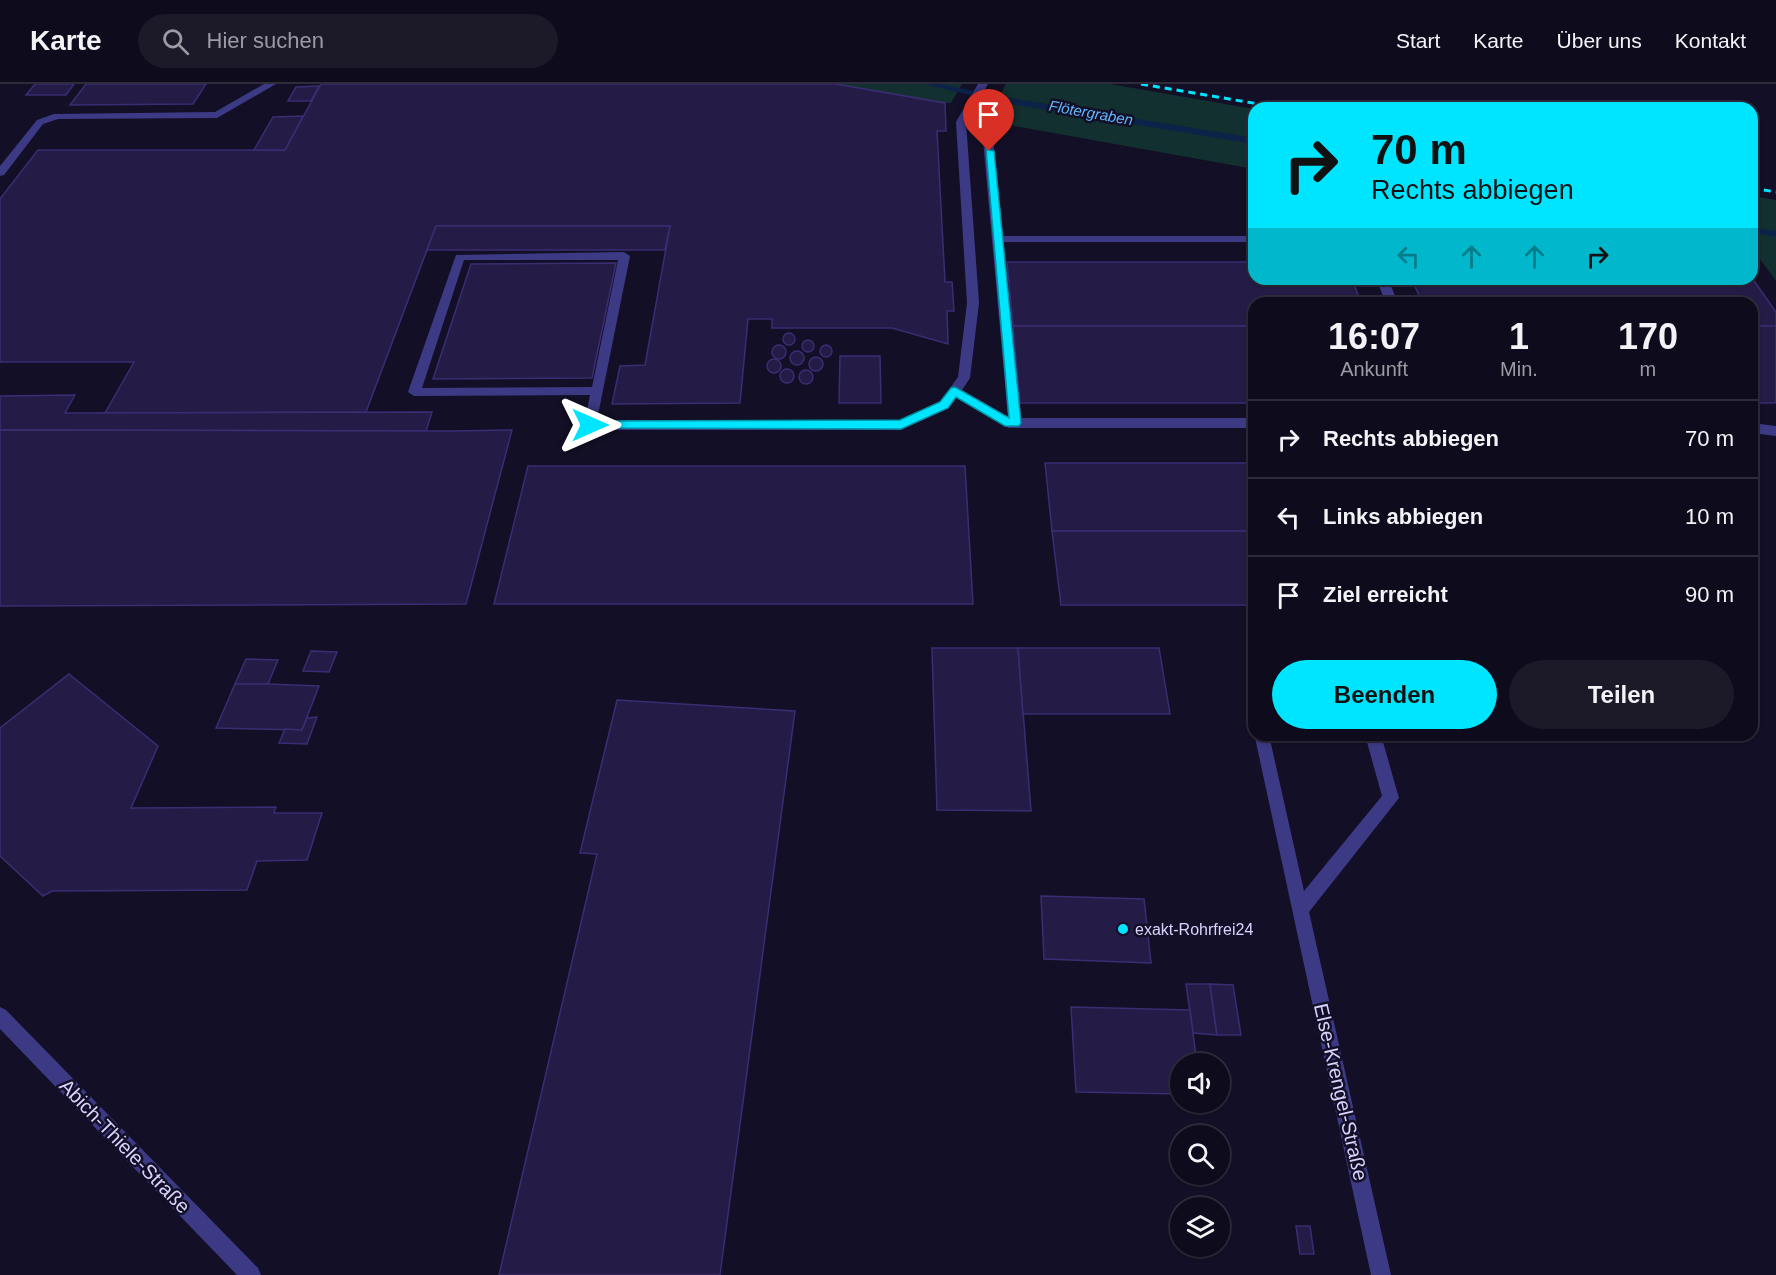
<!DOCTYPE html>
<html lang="de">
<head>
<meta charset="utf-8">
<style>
  :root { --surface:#0e0b1c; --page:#1c1929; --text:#f1f3f6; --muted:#9b9ba3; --line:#2e2b3b; --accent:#00e5ff }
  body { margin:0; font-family:Helvetica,sans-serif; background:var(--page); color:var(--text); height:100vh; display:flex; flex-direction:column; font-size:22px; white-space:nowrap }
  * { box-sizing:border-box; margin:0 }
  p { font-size:20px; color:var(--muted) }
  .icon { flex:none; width:33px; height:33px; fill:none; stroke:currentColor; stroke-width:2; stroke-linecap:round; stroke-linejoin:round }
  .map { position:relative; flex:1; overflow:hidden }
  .details { position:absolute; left:1248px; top:213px; width:510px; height:444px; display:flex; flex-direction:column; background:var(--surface); border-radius:18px; box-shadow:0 2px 4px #0004,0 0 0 2px var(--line) }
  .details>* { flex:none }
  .top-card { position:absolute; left:1248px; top:18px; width:510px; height:183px; border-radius:18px; box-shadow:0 2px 4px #0004,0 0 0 2px var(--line); background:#00e5ff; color:#111; overflow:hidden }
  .fabs { position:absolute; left:1170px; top:969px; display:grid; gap:12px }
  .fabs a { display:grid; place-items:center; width:60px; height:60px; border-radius:50%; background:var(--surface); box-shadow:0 2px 4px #0004,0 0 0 2px var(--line); font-size:30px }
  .pin { position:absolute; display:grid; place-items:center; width:51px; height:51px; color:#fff; margin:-62px -26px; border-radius:50% 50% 50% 0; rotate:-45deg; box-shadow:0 0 6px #0007 }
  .pin .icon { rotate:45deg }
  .me { position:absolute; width:66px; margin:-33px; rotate:90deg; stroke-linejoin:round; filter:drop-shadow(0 0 4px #0008) }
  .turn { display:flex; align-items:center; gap:21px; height:126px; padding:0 24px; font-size:27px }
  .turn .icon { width:78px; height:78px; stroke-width:2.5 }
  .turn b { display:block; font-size:42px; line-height:51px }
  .lanes { display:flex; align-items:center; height:57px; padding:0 24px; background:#0003; justify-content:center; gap:30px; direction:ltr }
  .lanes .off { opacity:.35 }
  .eta { display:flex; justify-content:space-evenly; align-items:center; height:102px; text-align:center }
  .eta b { font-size:36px; font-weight:600; line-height:42px }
  .action { display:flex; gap:12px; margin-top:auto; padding:12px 24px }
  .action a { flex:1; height:69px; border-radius:36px; background:var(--accent); color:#111; font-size:24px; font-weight:600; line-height:69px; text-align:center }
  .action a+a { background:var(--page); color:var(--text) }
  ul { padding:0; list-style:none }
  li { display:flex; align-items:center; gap:18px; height:78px; padding:0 24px; border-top:2px solid var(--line) }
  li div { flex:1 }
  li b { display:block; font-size:22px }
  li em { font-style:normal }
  header { display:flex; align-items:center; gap:36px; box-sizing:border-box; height:84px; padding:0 30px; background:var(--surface); border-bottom:2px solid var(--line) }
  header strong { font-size:28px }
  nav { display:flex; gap:33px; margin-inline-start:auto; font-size:21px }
  .search { width:420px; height:54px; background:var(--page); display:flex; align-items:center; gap:15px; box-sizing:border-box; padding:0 21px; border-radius:33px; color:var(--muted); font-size:22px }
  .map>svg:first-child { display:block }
  .green { fill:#12302f }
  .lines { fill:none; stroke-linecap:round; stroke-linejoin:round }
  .stream { fill:#0c2248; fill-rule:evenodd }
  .building { fill:#241b47; stroke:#3b2d73; stroke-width:1.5 }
  .lane { fill:#3d3a85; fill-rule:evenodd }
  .street { fill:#3d3a85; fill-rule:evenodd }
  .rail { stroke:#00e5ff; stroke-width:3; stroke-dasharray:7 5; stroke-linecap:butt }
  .route { fill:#00e5ff; stroke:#0095a6; stroke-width:1.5 }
  .poi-dot { fill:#00e5ff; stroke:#130f26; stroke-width:2 }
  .labels { text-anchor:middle; stroke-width:5; stroke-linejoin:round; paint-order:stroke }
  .far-water-label { font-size:15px; font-style:italic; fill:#62b6ff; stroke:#130f26 }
  .poi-label { font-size:16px; fill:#d9d4ff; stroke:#130f26; text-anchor:start }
  .near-street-label { font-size:20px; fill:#d9d4ff; stroke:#130f26 }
</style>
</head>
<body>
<header>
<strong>Karte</strong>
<div class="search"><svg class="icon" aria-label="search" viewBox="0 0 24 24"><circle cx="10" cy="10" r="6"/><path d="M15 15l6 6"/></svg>Hier suchen</div>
<nav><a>Start</a><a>Karte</a><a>Über uns</a><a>Kontakt</a></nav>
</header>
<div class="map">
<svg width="1776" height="1191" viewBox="0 0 1776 1191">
  <rect width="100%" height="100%" fill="#130f26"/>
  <g class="green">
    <path d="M836,0H962L951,19H945Z"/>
    <path d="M1006,0H1110L1254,25V85L986,37Z"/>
    <path d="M1752,112L1776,116V197L1760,175L1752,174Z"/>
  </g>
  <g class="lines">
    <g class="stream">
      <path d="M924,0H940L998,12L1254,54V60L998,18Z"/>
      <path d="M1752,143L1776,147V153L1752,149Z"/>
    </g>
  </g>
  <g class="building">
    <path d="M35,0H74L66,11H26Z"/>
    <path d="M86,0H206L193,20L70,21Z"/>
    <path d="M321,0H836L945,19L946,47H937L945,198H952L954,227H947L948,260L892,244H772V235H748L740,319L612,320L620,282L645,281L670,142H436L366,328L105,329L134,278H0V115L38,66H285Z"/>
    <path d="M319,2L311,17H288L296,3Z"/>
    <path d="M303,32L285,66H254L273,33Z"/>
    <path d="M436,142H670L665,166H427Z"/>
    <path d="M1007,178H1254V195H1352L1361,219H1254V242H1013Z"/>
    <path d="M616,179L592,294L433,295L471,180Z"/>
    <path d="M1752,194L1776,228V242H1752V219H1422L1412,195Z"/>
    <path d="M1013,242H1254V319H1020Z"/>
    <rect x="1752" y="242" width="24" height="77"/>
    <circle cx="789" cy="255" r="6"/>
    <circle cx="808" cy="262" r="6"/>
    <circle cx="826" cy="267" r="6"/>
    <circle cx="779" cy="268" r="7"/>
    <circle cx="797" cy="274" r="7"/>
    <path d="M840,272H880L881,319H839Z"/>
    <circle cx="816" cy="280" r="7"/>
    <circle cx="774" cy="282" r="7"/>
    <circle cx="787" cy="292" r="7"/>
    <circle cx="806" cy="293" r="7"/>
    <path d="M75,311L65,329L432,328L426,347L0,346V312Z"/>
    <path d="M0,346L450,347L512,346L466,520L0,522Z"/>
    <path d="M1045,379H1254V447H1052Z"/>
    <path d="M528,382H965L973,520H494Z"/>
    <path d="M1052,447H1254V521H1061Z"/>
    <path d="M932,564H1018L1031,727L937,726Z"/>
    <path d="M1018,564H1159L1170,630H1023Z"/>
    <path d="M311,567L337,568L329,588L303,587Z"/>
    <path d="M246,575L278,576L268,600H235Z"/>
    <path d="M69,590L158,662L131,724L276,723L274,729H322L307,776L257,777L247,806L52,807L43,812L0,772V644Z"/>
    <path d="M235,600H268L319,602L302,646L216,644Z"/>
    <path d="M617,616L795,627L720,1191H499L597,770L580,769Z"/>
    <path d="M317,633L307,660L279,659L285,645L302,646L307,634Z"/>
    <path d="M1041,812L1144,815L1151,879L1044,875Z"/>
    <path d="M1186,900H1210L1217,951L1193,949Z"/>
    <path d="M1210,900L1233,901L1241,951H1217Z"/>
    <path d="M1071,923L1190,926L1197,980H1180V1010L1076,1008Z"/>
    <path d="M1296,1142H1310L1314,1170H1300Z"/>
  </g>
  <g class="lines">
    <g class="lane">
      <path d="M264,0H276L217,34L58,35L43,40L4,91L0,92V82L37,36L54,30L215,28Z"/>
      <path d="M978,0H988L966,38L979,219L970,294L962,306L1008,333L982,45L987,42L992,45L1003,152H1254V158H1003L1021,334H1254V344H1009L956,313L948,324L901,346H590L584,341L590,311L414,312L408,308L456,171L624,168L630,172L597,336H899L940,318L958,293L967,219L956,38ZM464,176H618L592,303L422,304Z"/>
      <path d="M1376,195H1388L1398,219H1386Z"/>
      <path d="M1752,339L1776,342V352L1752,349Z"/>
    </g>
    <g class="street">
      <path d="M1254,649L1269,651L1304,807L1382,712L1365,651H1381L1399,714L1309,828L1391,1191H1371Z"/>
      <path d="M0,923L6,926L258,1184L261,1191H237L0,945Z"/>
    </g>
    <g class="rail">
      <path d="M1141,0L1282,24"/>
      <path d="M1752,104L1776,108"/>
    </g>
  </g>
  <path class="route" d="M986,65L994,67L1021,339L1019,342H1005L956,313L948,324L901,345L586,344V338L590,337L900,336L940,318L951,304L955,303L1009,334Z"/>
  <circle class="poi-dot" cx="1123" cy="845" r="6"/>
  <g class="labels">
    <g class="far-water-label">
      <text transform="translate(1091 29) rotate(10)" y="5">Flötergraben</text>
    </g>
    <g class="poi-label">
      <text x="1135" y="851">exakt-Rohrfrei24</text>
    </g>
    <g class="near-street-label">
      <text transform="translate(1341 1008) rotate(77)" y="7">Else-Krengel-Straße</text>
      <text transform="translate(125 1062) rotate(46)" y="7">Abich-Thiele-Straße</text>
    </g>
  </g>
</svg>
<div class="fabs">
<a><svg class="icon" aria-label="sound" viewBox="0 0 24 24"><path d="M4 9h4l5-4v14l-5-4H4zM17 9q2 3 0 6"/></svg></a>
<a><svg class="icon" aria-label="search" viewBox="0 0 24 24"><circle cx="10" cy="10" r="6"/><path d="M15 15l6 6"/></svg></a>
<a><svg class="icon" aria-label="layers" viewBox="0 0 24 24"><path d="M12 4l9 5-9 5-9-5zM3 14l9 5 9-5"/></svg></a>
</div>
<div class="pin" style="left:989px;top:67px;background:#d93025"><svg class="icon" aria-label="arrive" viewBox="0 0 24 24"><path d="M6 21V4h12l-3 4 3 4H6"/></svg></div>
<svg class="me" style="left:590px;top:341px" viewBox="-20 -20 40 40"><path d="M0-17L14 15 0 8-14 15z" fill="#00e5ff" stroke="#fff" stroke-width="4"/></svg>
<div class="top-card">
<div class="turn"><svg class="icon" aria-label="right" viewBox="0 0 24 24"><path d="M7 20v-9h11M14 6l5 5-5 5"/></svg><div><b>70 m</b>Rechts abbiegen</div></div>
<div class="lanes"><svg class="icon off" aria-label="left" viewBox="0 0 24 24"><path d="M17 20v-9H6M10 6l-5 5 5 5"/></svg><svg class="icon off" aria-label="ahead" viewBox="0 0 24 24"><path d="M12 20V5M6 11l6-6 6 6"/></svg><svg class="icon off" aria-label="ahead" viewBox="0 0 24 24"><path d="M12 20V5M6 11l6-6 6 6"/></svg><svg class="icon" aria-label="right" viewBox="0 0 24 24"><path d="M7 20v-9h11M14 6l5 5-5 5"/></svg></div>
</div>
<section class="details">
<div class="eta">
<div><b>16:07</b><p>Ankunft</p></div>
<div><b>1</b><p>Min.</p></div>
<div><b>170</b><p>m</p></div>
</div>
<ul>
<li><svg class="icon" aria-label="right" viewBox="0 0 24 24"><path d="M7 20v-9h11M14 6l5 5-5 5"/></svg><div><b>Rechts abbiegen</b></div><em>70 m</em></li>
<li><svg class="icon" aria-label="left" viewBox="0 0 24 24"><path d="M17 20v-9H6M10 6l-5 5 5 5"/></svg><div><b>Links abbiegen</b></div><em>10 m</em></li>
<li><svg class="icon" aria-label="arrive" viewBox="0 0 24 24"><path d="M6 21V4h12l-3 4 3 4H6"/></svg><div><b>Ziel erreicht</b></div><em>90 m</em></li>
</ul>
<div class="action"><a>Beenden</a><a>Teilen</a></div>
</section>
</div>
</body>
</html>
